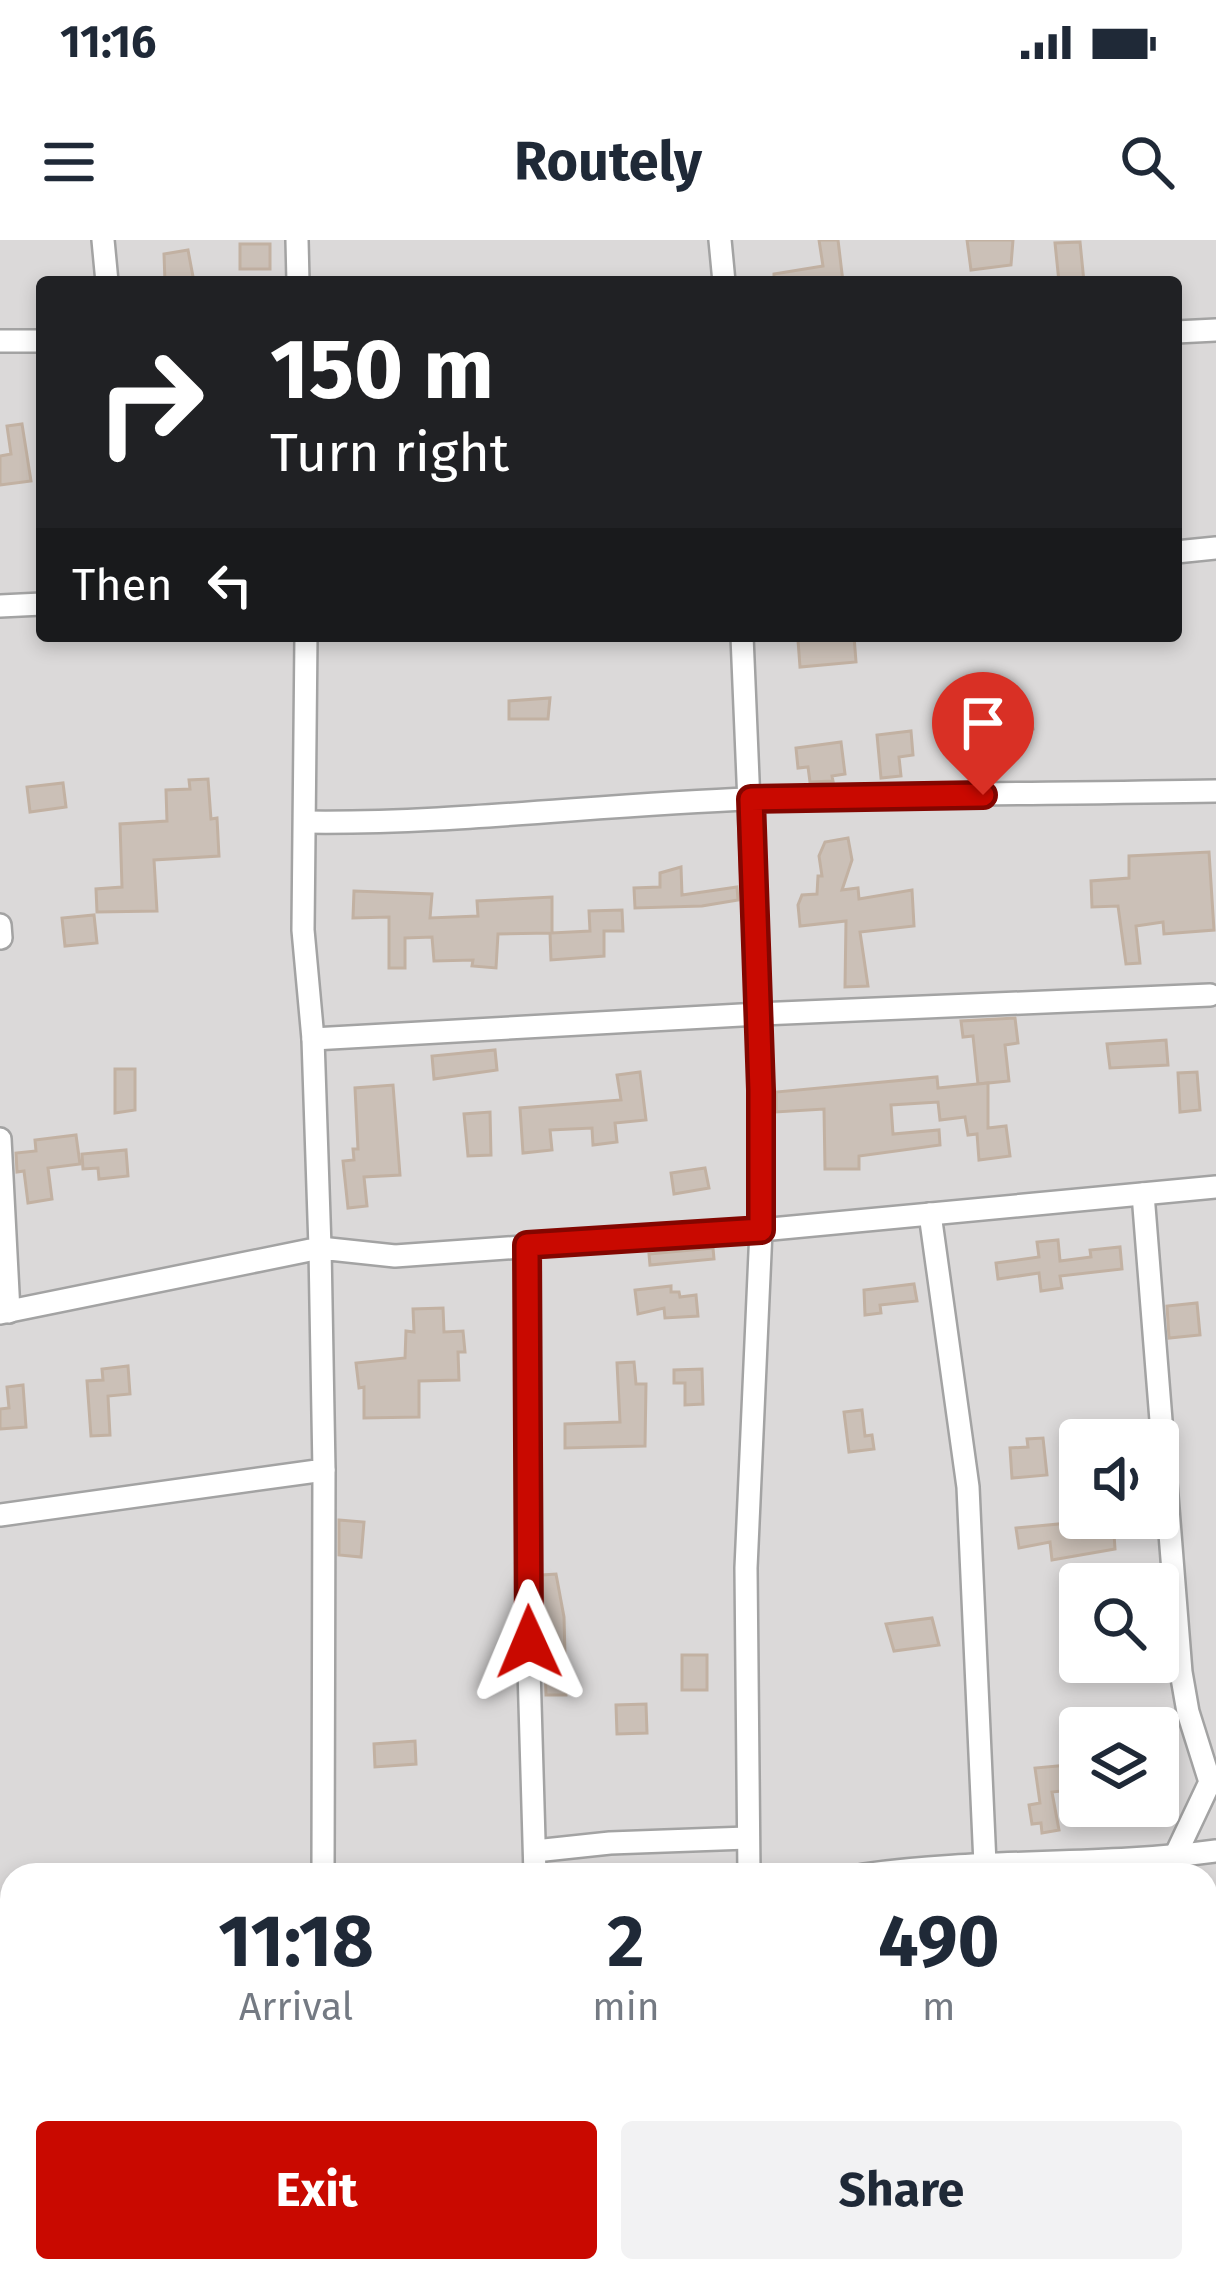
<!DOCTYPE html>
<html lang="en">
<head>
<meta charset="utf-8">
<style>
  :root { --surface:#fff; --page:#f2f2f3; --text:#1f2937; --muted:#747a83; --accent:#c90900 }
  body { margin:0; font-family:"Fira Sans",sans-serif; background:var(--page); color:var(--text); height:100vh; display:flex; flex-direction:column; font-size:45px; white-space:nowrap }
  * { box-sizing:border-box; margin:0 }
  p { font-size:39px; color:var(--muted) }
  .icon { flex:none; width:66px; height:66px; fill:none; stroke:currentColor; stroke-width:2; stroke-linecap:round; stroke-linejoin:round }
  .map { position:relative; flex:1; overflow:hidden }
  .panel { position:absolute; left:0px; top:1623px; width:1218px; height:420px; display:flex; flex-direction:column; background:var(--surface); border-radius:36px 36px 0 0; box-shadow:0 6px 18px #0003 }
  .panel>* { flex:none }
  .banner { position:absolute; left:36px; top:36px; width:1146px; height:366px; border-radius:12px; box-shadow:0 6px 18px #0003; background:#202124; color:#fff; overflow:hidden }
  .tools { position:absolute; left:1059px; top:1179px; display:grid; gap:24px }
  .tools a { display:grid; place-items:center; width:120px; height:120px; border-radius:12px; background:var(--surface); box-shadow:0 6px 18px #0003; font-size:60px }
  .pin { position:absolute; display:grid; place-items:center; width:102px; height:102px; color:#fff; margin:-123px -51px; border-radius:50% 50% 50% 0; rotate:-45deg; box-shadow:0 0 12px #0007 }
  .pin .icon { rotate:45deg }
  .me { position:absolute; width:132px; margin:-66px; rotate:359deg; stroke-linejoin:round; filter:drop-shadow(0 0 9px #0008) }
  .turn { display:flex; align-items:center; gap:42px; height:252px; padding:0 36px; font-size:54px }
  .turn .icon { width:156px; height:156px; stroke-width:2.5 }
  .turn b { display:block; font-size:84px; line-height:102px }
  .then { display:flex; align-items:center; height:114px; padding:0 36px; background:#0003; gap:24px; font-size:45px }
  .eta { display:flex; justify-content:space-evenly; align-items:center; height:204px; text-align:center }
  .eta b { font-size:72px; font-weight:700; line-height:84px }
  .primary-button { display:flex; gap:24px; margin-top:auto; padding:24px 36px }
  .primary-button a { flex:1; height:138px; border-radius:12px; background:var(--accent); color:#fff; font-size:48px; font-weight:700; line-height:138px; text-align:center }
  .primary-button a+a { background:var(--page); color:var(--text) }
  .status { display:flex; justify-content:space-between; align-items:center; height:84px; padding:0 60px; background:var(--surface); direction:ltr }
  .status svg { height:33px; fill:currentColor }
  header { display:flex; justify-content:space-between; align-items:center; height:156px; padding:0 36px; background:var(--surface); font-size:54px; font-weight:700 }
  .map>svg:first-child { display:block }
  .residential { fill:#dbd9d9; fill-rule:evenodd }
  .building { fill:#cbc0b7; stroke:#c2b1a2; stroke-width:3 }
  .lines { fill:none; stroke-linecap:round; stroke-linejoin:round }
  .minor-casing { stroke:#a3a3a3; stroke-width:26 }
  .minor { stroke:#fff; stroke-width:21 }
  .route-casing { stroke:#830600; stroke-width:30 }
  .route { stroke:#c90900; stroke-width:21 }
</style>
</head>
<body>
<div class="status"><b>11:16</b><svg viewBox="0 0 49 12"><path d="M0 12V9h3v3zM5 12V6h3v6zM10 12V3h3v9zM15 12V0h3v12zM26 1h20v11H26zM47 4h2v5h-2z"/></svg></div>
<header><svg class="icon" aria-label="menu" viewBox="0 0 24 24"><path d="M4 6h16M4 12h16M4 18h16"/></svg>Routely<svg class="icon" aria-label="search" viewBox="0 0 24 24"><circle cx="10" cy="10" r="6"/><path d="M15 15l6 6"/></svg></header>
<div class="map">
<svg width="1216" height="2043" viewBox="0 0 1216 2043">
  <rect width="100%" height="100%" fill="#efebe1"/>
  <path class="residential" d="M0,0H1216V2043H0ZM42,42H1176V396H42ZM1080,1200H1158V1278H1080ZM1080,1344H1158V1422H1080ZM1080,1488H1158V1566H1080ZM12,1635H1206V2031H12Z"/>
  <g class="building">
    <path d="M819,0H838L843,42H774V34L823,26Z"/>
    <path d="M967,0H1013L1011,25L971,30Z"/>
    <path d="M1080,2L1084,42H1059L1055,3Z"/>
    <rect x="240" y="4" width="30" height="25"/>
    <path d="M188,10L194,42H165L164,14Z"/>
    <path d="M22,184L31,241L0,245V216L11,214L7,186Z"/>
    <path d="M838,396H854L856,422L800,427L798,400Z"/>
    <path d="M550,458L548,479H509V461Z"/>
    <path d="M1029,468L1033,489L1015,493L1013,486L977,492L974,481Z"/>
    <path d="M911,491L913,515L899,517L901,536L881,538L877,495Z"/>
    <path d="M841,502L845,534L832,536L833,541L810,542L808,527L798,528L796,508Z"/>
    <path d="M208,539L211,579L217,578L219,616L154,620L157,671L97,672L96,649L122,647L120,584L167,581L166,550L190,549L189,540Z"/>
    <path d="M63,543L66,567L30,572L27,547Z"/>
    <path d="M848,598L852,620L842,650L858,648L859,659L912,650L914,686L860,692L868,746L845,747L846,681L800,686L798,665L802,655L817,654L818,636H822L819,616L825,602Z"/>
    <path d="M1209,612L1214,690L1164,694L1163,682L1136,686L1140,723L1126,724L1118,666L1092,667L1091,641L1129,638V616Z"/>
    <path d="M681,627L682,655L737,647L738,660L702,666L635,668L634,648L660,647V633Z"/>
    <path d="M354,651L432,654L430,678L478,676L477,661L552,657V693L590,691L589,671L622,670L623,691H604V716L551,720L550,693L498,694L496,728L472,726L473,720L434,721L432,697L405,698V728H389V677L353,678Z"/>
    <path d="M94,675L97,703L65,706L62,678Z"/>
    <path d="M1015,778L1018,803L1005,805L1009,841L978,844L973,796L963,797L961,781Z"/>
    <path d="M1166,800L1168,825L1110,828L1107,804Z"/>
    <path d="M495,810L497,830L434,839L432,816Z"/>
    <path d="M115,829H135V870L115,873Z"/>
    <path d="M640,832L646,880L615,883L617,902L593,905L592,888L550,890L552,910L523,913L520,868L621,860L617,835Z"/>
    <path d="M1197,832L1200,870L1180,872L1178,833Z"/>
    <path d="M937,837L938,848L988,843V888L1006,886L1010,916L979,920L977,894L968,895L965,877L940,880L938,862L891,865L893,894L939,890L940,905L859,916V929H825L824,869L776,872V852Z"/>
    <path d="M393,845L400,935L364,937L367,966L348,968L343,921L354,920L353,909H358L355,848Z"/>
    <path d="M490,872L491,915L468,916L464,874Z"/>
    <path d="M76,895L80,924L48,928L52,959L28,963L24,931L17,932L16,913L36,911L35,900Z"/>
    <path d="M126,910L128,936L99,939L98,928L83,929L82,914Z"/>
    <path d="M705,928L709,948L674,954L671,933Z"/>
    <path d="M1058,1000L1060,1021L1091,1017L1090,1010L1120,1007L1122,1029L1060,1036L1062,1048L1041,1051L1039,1033L998,1039L996,1023L1039,1017L1037,1002Z"/>
    <path d="M713,1008L714,1019L650,1025L649,1014Z"/>
    <path d="M914,1044L917,1061L880,1065L881,1073L865,1075L864,1050Z"/>
    <path d="M671,1046V1052H679L680,1057L696,1055L698,1076L665,1078L664,1068L638,1074L635,1050Z"/>
    <path d="M1197,1063L1200,1095L1169,1098L1167,1066Z"/>
    <path d="M443,1068L444,1092L463,1091L465,1112H458L459,1140L419,1141V1177L364,1178V1147L359,1148L356,1123L405,1118L406,1091L414,1092L413,1069Z"/>
    <path d="M634,1122L636,1144H646L645,1206L565,1208V1184L620,1182L617,1123Z"/>
    <path d="M128,1126L130,1154L108,1156L110,1195L91,1196L87,1141L103,1140L102,1129Z"/>
    <path d="M702,1129L703,1164L685,1165V1143H674V1130Z"/>
    <path d="M23,1145L26,1187L0,1189V1169L9,1168L7,1147Z"/>
    <path d="M862,1170L865,1196L872,1195L874,1209L849,1212L844,1172Z"/>
    <path d="M1043,1198L1047,1235L1012,1238L1010,1208L1028,1207L1027,1199Z"/>
    <path d="M339,1280L364,1282L361,1317L339,1315Z"/>
    <path d="M1080,1282L1081,1297L1114,1294L1115,1309L1052,1320L1050,1302L1019,1308L1016,1288Z"/>
    <path d="M556,1334L564,1377L566,1455H546L542,1335Z"/>
    <path d="M932,1378L939,1405L894,1411L886,1384Z"/>
    <rect x="682" y="1415" width="25" height="35"/>
    <path d="M646,1464L647,1493L617,1494L616,1465Z"/>
    <path d="M415,1501L416,1524L375,1527L374,1504Z"/>
    <path d="M1080,1524V1549L1052,1552L1059,1590L1042,1593L1041,1583L1032,1584L1029,1565L1040,1563L1035,1528Z"/>
  </g>
  <g class="lines">
    <g class="minor-casing">
      <g id="minor">
        <path d="M103,0L107,42"/>
        <path d="M297,0L298,42"/>
        <path d="M720,0L724,42"/>
        <path d="M1176,92L1216,90"/>
        <path d="M0,101H42"/>
        <path d="M1176,312L1216,308"/>
        <path d="M0,366L42,364"/>
        <path d="M742,396L761,850V990L746,1328L749,1635"/>
        <path d="M305,582C454,584 602,564 751,559C906,553 1061,554 1216,551"/>
        <path d="M0,685L1,698"/>
        <path d="M313,799L759,774L1210,755"/>
        <path d="M0,899L9,1072"/>
        <path d="M1143,954L1181,1432L1188,1472L1210,1542L1175,1616"/>
        <path d="M930,974L968,1247L985,1624"/>
        <path d="M527,1005V1360L535,1635"/>
        <path d="M0,1073L320,1008L313,799L303,690L306,396"/>
        <path d="M0,1275L324,1230L320,1008L395,1016L761,990L1216,947"/>
        <path d="M535,1611L610,1603L747,1598"/>
        <path d="M323,1635L324,1230"/>
        <path d="M863,1635C980,1618 1099,1627 1216,1611"/>
        <path d="M0,1701L12,1705"/>
        <path d="M1206,1846L1216,1845"/>
        <path d="M332,2031V2043"/>
        <path d="M544,2031V2043"/>
        <path d="M773,2031L774,2043"/>
      </g>
    </g>
    <use href="#minor" class="minor"/>
  </g>
  <g class="lines">
    <g class="route-casing">
      <path id="route" d="M529,1402L527,1005L761,990V850L751,559L983,555"/>
    </g>
    <use href="#route" class="route"/>
  </g>
</svg>
<div class="tools">
<a><svg class="icon" aria-label="sound" viewBox="0 0 24 24"><path d="M4 9h4l5-4v14l-5-4H4zM17 9q2 3 0 6"/></svg></a>
<a><svg class="icon" aria-label="search" viewBox="0 0 24 24"><circle cx="10" cy="10" r="6"/><path d="M15 15l6 6"/></svg></a>
<a><svg class="icon" aria-label="layers" viewBox="0 0 24 24"><path d="M12 4l9 5-9 5-9-5zM3 14l9 5 9-5"/></svg></a>
</div>
<div class="pin" style="left:983px;top:555px;background:#d93025"><svg class="icon" aria-label="arrive" viewBox="0 0 24 24"><path d="M6 21V4h12l-3 4 3 4H6"/></svg></div>
<svg class="me" style="left:529px;top:1402px" viewBox="-20 -20 40 40"><path d="M0-17L14 15 0 8-14 15z" fill="#c90900" stroke="#fff" stroke-width="4"/></svg>
<div class="banner">
<div class="turn"><svg class="icon" aria-label="right" viewBox="0 0 24 24"><path d="M7 20v-9h11M14 6l5 5-5 5"/></svg><div><b>150 m</b>Turn right</div></div>
<div class="then">Then<svg class="icon" aria-label="left" viewBox="0 0 24 24"><path d="M17 20v-9H6M10 6l-5 5 5 5"/></svg></div>
</div>
<section class="panel">
<div class="eta">
<div><b>11:18</b><p>Arrival</p></div>
<div><b>2</b><p>min</p></div>
<div><b>490</b><p>m</p></div>
</div>
<div class="primary-button"><a>Exit</a><a>Share</a></div>
</section>
</div>
</body>
</html>
